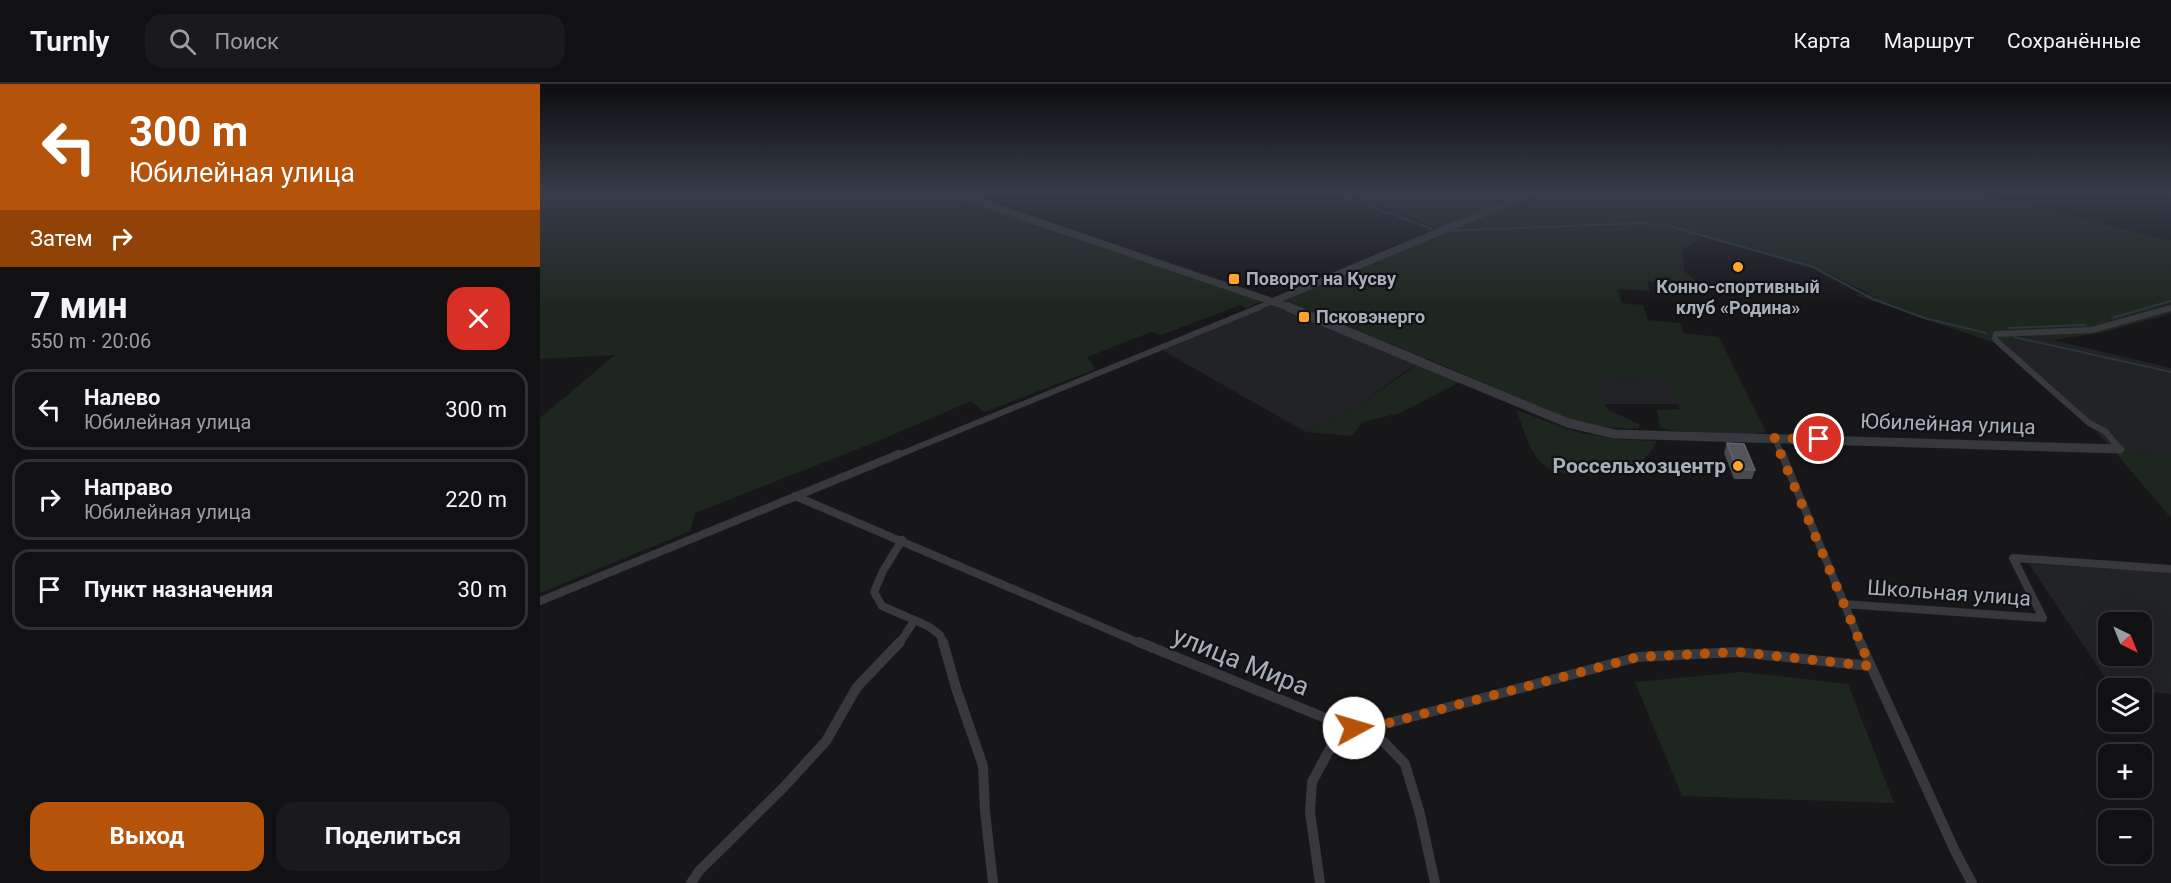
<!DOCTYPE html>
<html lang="ru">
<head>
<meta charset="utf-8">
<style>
  :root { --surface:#111113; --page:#1a1a1c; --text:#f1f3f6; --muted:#9c9da0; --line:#303133; --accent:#b45309 }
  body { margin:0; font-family:Roboto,sans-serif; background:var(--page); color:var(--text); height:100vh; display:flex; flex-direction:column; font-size:22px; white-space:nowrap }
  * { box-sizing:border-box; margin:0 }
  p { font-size:20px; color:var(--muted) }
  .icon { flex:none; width:33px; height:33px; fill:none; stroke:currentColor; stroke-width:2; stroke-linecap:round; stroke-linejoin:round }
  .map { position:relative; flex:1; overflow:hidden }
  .drawer { display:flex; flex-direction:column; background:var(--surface); width:540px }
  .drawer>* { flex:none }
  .hud { background:#b45309; color:#fff; overflow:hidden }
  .needle { width:39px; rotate:137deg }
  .tools { position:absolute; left:1558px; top:528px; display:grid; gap:12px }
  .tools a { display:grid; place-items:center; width:54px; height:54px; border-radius:12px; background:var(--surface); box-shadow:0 6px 24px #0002,0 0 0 2px var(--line); font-size:30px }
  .pin { position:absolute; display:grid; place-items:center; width:51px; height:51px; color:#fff; margin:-26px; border:3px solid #fff; border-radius:50%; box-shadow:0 2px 6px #0007 }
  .me { position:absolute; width:66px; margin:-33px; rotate:84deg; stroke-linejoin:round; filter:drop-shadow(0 0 4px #0008) }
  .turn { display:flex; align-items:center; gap:21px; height:126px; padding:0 30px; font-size:27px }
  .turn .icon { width:78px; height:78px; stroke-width:2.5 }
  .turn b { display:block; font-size:42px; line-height:51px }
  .then { display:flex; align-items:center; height:57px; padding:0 30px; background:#0003; gap:12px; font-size:22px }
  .round { display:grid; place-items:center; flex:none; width:63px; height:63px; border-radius:18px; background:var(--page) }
  .head { display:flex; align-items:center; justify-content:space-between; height:102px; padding:0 30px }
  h1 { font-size:36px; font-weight:700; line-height:45px }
  .cta { display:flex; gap:12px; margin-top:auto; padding:12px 30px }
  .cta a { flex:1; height:69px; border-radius:18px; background:var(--accent); color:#fff; font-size:24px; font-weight:700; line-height:69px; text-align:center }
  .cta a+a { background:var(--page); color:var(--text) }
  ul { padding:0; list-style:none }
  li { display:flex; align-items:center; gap:18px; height:81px; margin:0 12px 9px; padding:0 18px; border:3px solid var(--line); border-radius:18px }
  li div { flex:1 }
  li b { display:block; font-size:22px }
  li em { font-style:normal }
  header { display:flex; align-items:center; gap:36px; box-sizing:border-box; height:84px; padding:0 30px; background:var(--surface); border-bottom:2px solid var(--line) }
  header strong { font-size:28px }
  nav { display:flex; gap:33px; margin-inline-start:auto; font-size:21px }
  .search { width:420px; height:54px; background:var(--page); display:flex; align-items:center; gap:15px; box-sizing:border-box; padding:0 21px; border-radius:18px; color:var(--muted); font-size:22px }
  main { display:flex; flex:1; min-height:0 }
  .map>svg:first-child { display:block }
  .built { fill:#222326; fill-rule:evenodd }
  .green { fill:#1e271f }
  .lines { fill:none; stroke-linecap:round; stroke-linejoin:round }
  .stream { stroke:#2b373e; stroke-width:2 }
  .minor-far3 { stroke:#37393e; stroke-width:5 }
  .minor-far2 { stroke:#37393e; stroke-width:6 }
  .minor-far1 { stroke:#37393e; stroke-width:8 }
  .minor { stroke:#37393e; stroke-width:10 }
  .tertiary-far1 { stroke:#37393e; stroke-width:7 }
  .tertiary { stroke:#37393e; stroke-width:9 }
  .wall { fill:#474a4e }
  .building { fill:#52555a; stroke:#5f6369; stroke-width:1.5 }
  .route { stroke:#b45309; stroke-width:10; stroke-dasharray:0 18 }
  .poi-dot { fill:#ffa428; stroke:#121214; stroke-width:2 }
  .labels { text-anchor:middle; stroke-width:4.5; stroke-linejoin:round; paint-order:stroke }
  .far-poi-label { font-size:18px; font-weight:bold; fill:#a7afba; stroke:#121214; text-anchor:start }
  .street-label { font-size:21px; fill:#a7afba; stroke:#121214 }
  .poi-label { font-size:21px; font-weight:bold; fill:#a7afba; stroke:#121214; text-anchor:end }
  .near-street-label { font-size:26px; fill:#a7afba; stroke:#121214 }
</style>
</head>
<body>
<header>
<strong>Turnly</strong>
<div class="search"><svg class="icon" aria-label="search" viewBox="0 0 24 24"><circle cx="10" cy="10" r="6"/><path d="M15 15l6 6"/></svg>Поиск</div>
<nav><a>Карта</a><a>Маршрут</a><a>Сохранённые</a></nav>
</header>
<main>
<section class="drawer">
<div class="hud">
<div class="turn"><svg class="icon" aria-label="left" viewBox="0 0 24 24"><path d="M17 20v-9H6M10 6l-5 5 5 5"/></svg><div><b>300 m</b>Юбилейная улица</div></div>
<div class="then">Затем<svg class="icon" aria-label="right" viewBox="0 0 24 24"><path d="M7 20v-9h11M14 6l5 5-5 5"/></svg></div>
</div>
<div class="head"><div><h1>7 мин</h1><p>550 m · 20:06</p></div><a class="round" style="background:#d93025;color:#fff"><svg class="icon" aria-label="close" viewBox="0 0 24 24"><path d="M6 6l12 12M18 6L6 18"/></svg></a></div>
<ul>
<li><svg class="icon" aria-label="left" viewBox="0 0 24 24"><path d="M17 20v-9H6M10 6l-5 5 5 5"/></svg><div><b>Налево</b><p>Юбилейная улица</p></div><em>300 m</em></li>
<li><svg class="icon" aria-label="right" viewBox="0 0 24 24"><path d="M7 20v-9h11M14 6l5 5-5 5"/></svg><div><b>Направо</b><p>Юбилейная улица</p></div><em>220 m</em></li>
<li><svg class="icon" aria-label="arrive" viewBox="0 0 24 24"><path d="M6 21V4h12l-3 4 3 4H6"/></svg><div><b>Пункт назначения</b></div><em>30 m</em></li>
</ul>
<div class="cta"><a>Выход</a><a>Поделиться</a></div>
</section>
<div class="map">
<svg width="1631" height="799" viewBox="0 0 1631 799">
  <rect width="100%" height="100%" fill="#171719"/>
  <g class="built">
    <path d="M744,214L848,258L887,275L864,288L819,321L766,348L620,265Z"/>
    <path d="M1476,252L1513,256L1631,284V369L1575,368L1551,342L1458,260L1471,257Z"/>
    <path d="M1054,293L1129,294L1139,320H1064Z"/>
    <path d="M1489,480L1631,488V610L1602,607V604L1571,603ZM1569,538H1602V572H1569Z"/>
  </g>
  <g class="green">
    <path d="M0,108H404L722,217L707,224L700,221L621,251L611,248L547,273L556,285L444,328L431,317L343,355L155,429L150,447L0,509V334L75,271L0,275Z"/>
    <path d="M801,108H989L899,145Z"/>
    <path d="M999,108H1433L1631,157V230L1559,249L1513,256L1476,252L1471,257L1458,260L1313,210H1330L1277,184L1161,153L1141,167L1145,188L1160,200L1107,197L1110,207L1078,205L1082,219L1103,221L1108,236L1140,239L1143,249L1179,253L1226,348L1214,350L1135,347L1120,344L1117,326L1140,325L1128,294L1054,293L1067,325L1100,341L1098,345L1061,343L1031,336L744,214Z"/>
    <path d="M878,280L920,298L860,329L822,338L812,352L766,348L819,321Z"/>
    <path d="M976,326L1036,348L1074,355L1117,357C1112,367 1106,376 1096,380C1074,389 1019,398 1002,379C987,364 984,344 976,326Z"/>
    <path d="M1575,368L1631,369V434Z"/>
    <path d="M1202,588L1308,600L1354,719L1142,712L1095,598Z"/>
  </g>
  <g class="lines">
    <g class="stream">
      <path d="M792,108L892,145"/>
      <path d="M1116,142L1126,141L1273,183L1333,215L1384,234L1446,249"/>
      <path d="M906,147L1105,139L1110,141"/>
      <path d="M1572,234L1631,217"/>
      <path d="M1468,244L1546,241"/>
      <path d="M1474,253L1631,288"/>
    </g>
    <g class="minor-far3">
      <path d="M1617,108L1631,111"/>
      <path d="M716,224L734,217"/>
    </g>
    <g class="minor-far2">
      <path d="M1235,354L1242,372"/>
      <path d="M1580,365L1565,347L1549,339L1461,261L1455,255L1456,250L1552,246L1631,224"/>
      <path d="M356,372L720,223"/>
    </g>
    <g class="minor-far1">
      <path d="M1242,370L1321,560"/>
      <path d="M255,412L602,560"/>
      <path d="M362,456L343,487L334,508L342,522L388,542L400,551L404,560"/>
      <path d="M0,517L359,370"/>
      <path d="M1303,520L1503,534L1473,474L1631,485"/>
      <path d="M359,560L374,537"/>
    </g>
    <g class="minor">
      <path d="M403,558L416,604L443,682L445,727L453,799"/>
      <path d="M599,558L844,658L865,680L880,730L895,799"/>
      <path d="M1320,558L1415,767L1432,799"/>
      <path d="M151,799L159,787L244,703L286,657L317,603L360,558"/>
      <path d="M780,799L770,728L772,698L798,650L814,644L841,641L1098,573L1197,568L1330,582"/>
    </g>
    <g class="tertiary-far1">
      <path d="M410,108L751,224"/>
      <path d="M734,217L994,108"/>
    </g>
    <path class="tertiary" d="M748,223L1028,339L1074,350L1580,365"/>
  </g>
  <path class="wall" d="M1187,359L1215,386L1212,395H1194L1184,369Z"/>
  <path class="building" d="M1187,359L1204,360L1215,386L1197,385Z"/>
  <linearGradient id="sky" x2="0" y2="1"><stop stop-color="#0d0d0e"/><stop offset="0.49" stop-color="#363c49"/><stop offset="1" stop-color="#363c49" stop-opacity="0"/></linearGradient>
  <rect width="1631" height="220" fill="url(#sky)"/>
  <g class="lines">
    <path class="route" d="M814,644L841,641L1098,573L1197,568L1330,582L1234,354L1279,355"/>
  </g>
  <g class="poi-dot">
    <circle cx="1198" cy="183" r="6"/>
    <rect x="688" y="189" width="12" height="12" rx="3"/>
    <rect x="758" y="227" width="12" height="12" rx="3"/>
    <circle cx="1198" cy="382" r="6"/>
  </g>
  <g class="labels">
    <g class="far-poi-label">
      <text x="706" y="201">Поворот на Кусву</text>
      <text x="1198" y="209" text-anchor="middle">Конно-спортивный<tspan x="1198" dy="21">клуб «Родина»</tspan></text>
      <text x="776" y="239">Псковэнерго</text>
    </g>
    <g class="street-label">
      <text transform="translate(1408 340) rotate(2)" y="7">Юбилейная улица</text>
      <text transform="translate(1409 509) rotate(4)" y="7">Школьная улица</text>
    </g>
    <g class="poi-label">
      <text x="1186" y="389">Россельхозцентр</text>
    </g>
    <g class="near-street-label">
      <text transform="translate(701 577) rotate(22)" y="9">улица Мира</text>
    </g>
  </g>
</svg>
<div class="tools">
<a><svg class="needle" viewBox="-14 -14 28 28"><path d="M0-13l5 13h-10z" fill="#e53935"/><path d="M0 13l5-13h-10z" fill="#9c9da0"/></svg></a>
<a><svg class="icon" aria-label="layers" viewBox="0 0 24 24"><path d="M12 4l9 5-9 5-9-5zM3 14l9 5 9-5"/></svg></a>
<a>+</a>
<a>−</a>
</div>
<div class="pin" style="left:1279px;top:355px;background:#d93025"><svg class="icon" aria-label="arrive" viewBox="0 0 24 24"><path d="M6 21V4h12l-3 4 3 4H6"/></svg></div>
<svg class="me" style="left:814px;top:644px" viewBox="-20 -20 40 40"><circle r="19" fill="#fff"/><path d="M0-13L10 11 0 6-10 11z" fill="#b45309"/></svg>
</div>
</main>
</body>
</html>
